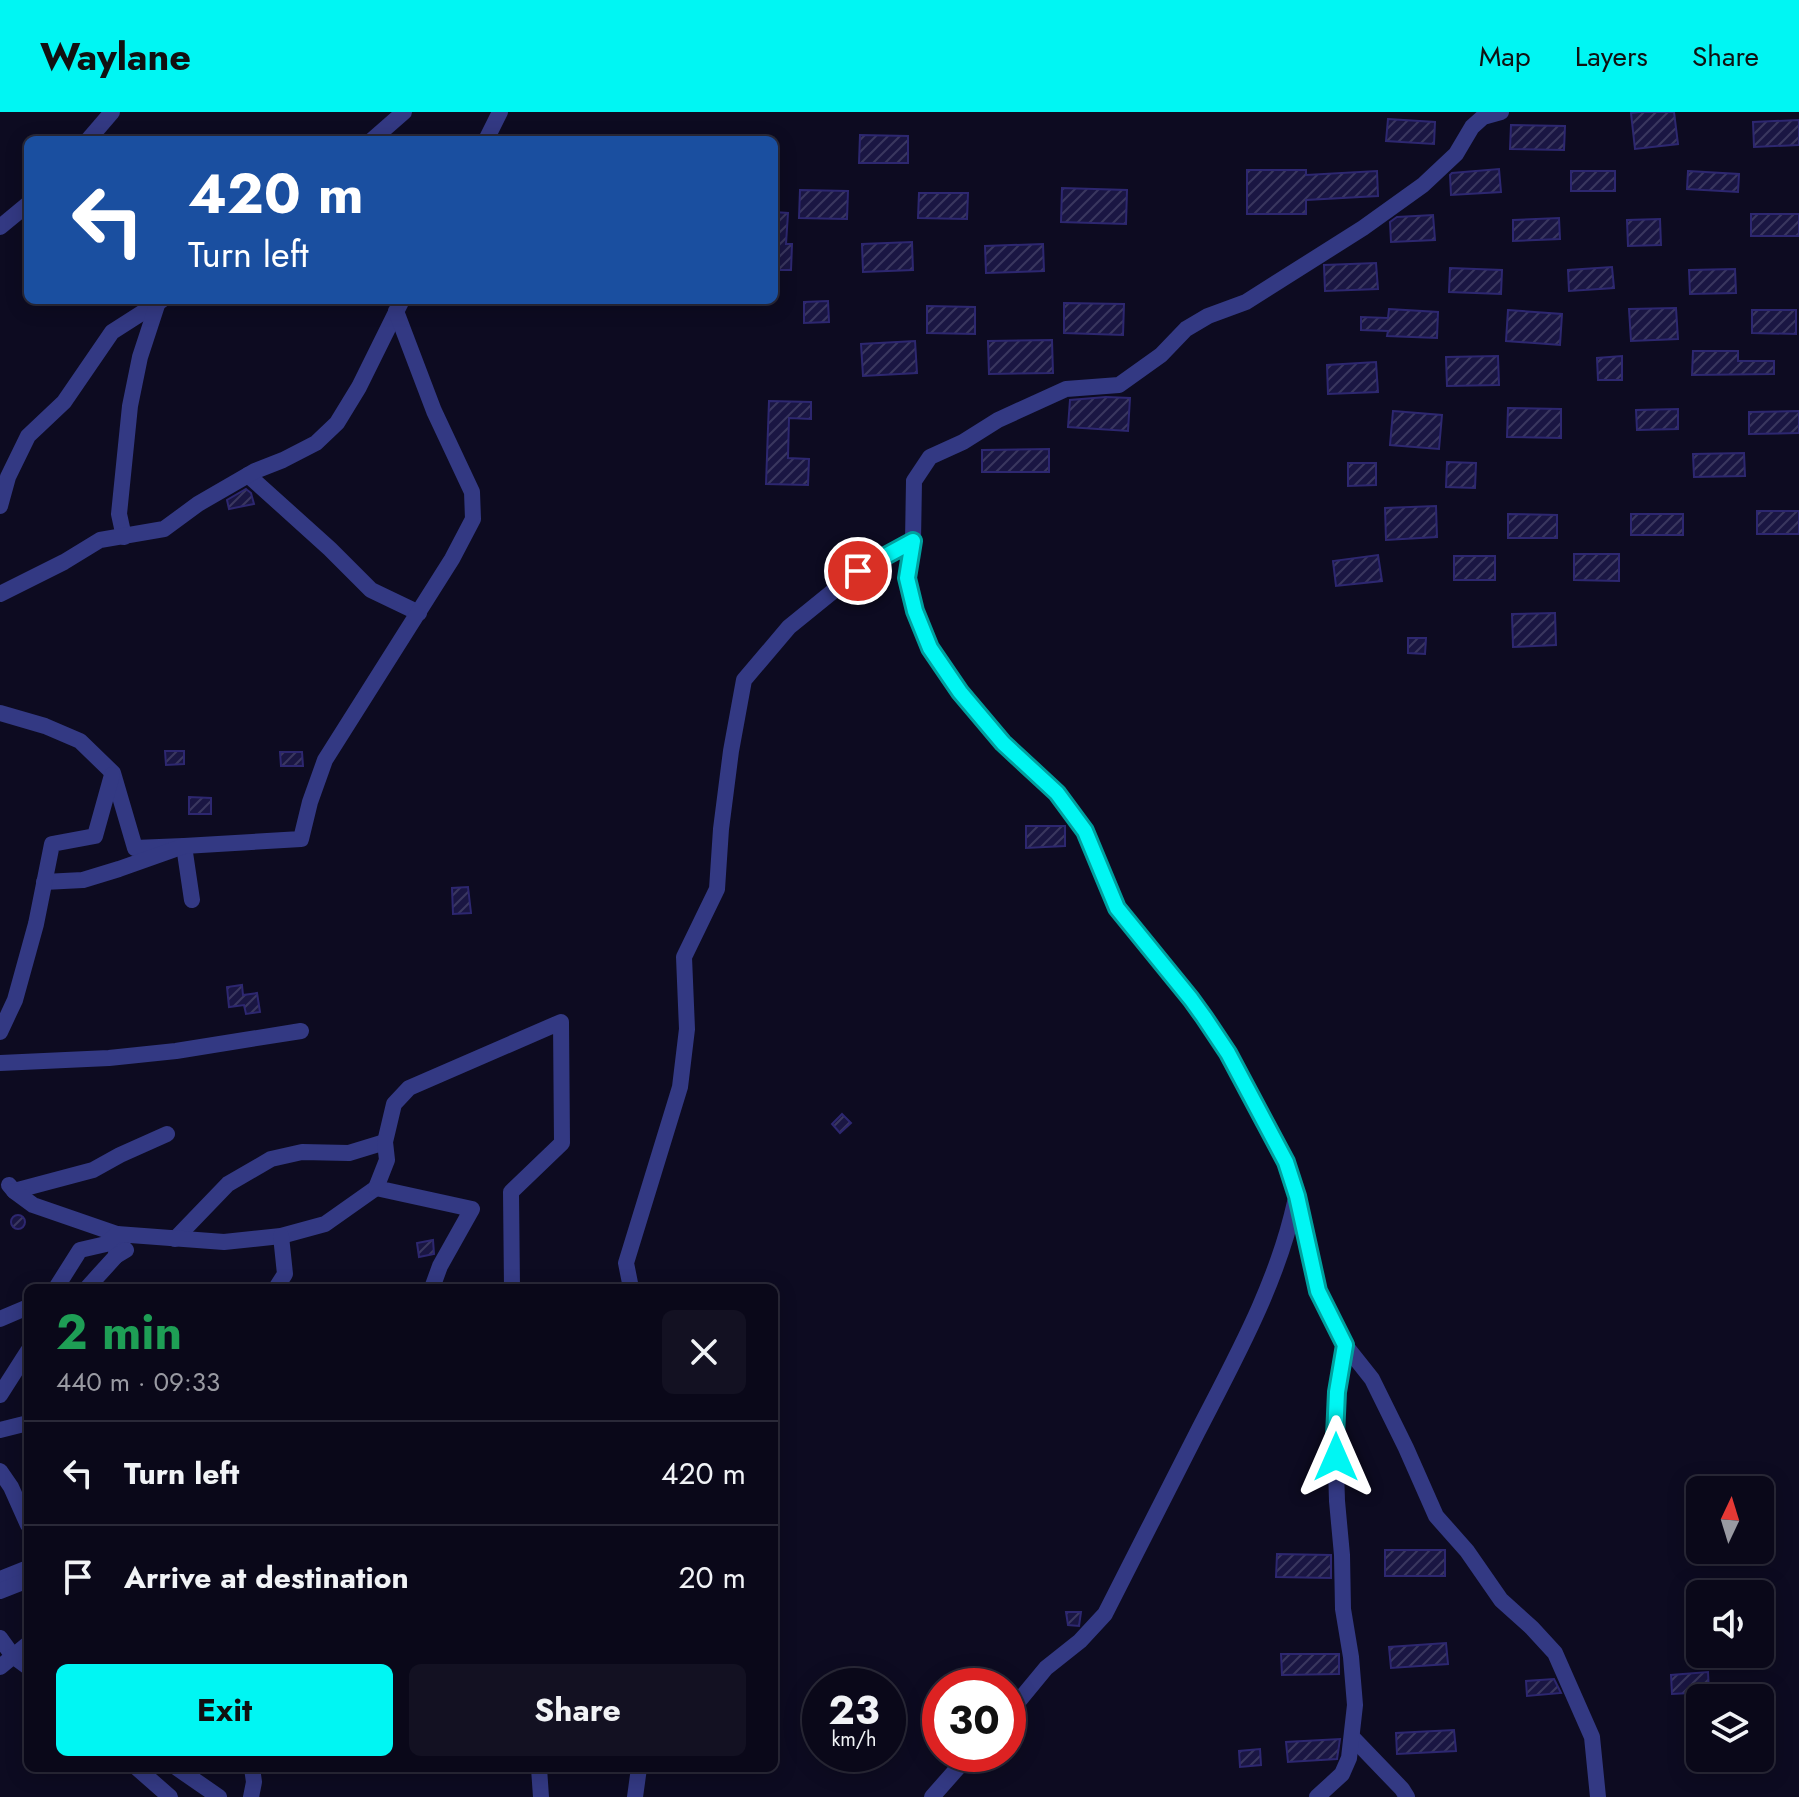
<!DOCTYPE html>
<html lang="en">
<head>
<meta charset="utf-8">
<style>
  :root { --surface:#0a0819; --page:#131122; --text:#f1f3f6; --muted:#999aa2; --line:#2a2938; --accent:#00f6f3 }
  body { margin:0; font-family:Jost,sans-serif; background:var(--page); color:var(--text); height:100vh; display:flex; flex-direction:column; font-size:30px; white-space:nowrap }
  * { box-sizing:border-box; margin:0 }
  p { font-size:26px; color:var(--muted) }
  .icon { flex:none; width:44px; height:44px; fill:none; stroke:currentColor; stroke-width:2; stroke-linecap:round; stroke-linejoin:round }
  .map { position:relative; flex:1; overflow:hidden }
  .sheet { position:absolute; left:24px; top:1172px; width:754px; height:488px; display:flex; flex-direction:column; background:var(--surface); border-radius:12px; box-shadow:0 4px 20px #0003,0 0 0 2px var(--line) }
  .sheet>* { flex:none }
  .guide { position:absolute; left:24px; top:24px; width:754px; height:168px; border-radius:12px; box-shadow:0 4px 20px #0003,0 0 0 2px var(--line); background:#1a4fa0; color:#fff; overflow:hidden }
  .needle { width:52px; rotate:4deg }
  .controls { position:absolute; left:1686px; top:1364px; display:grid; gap:16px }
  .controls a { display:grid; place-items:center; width:88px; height:88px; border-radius:12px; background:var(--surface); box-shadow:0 4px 20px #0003,0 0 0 2px var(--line); font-size:40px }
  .speed { position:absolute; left:802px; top:1556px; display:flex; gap:16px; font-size:40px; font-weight:700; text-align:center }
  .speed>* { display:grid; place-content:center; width:104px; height:104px; border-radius:50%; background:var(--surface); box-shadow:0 4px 20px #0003,0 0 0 2px var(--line); line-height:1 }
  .speed small { font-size:20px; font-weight:400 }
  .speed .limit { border:12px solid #d22; background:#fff; color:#111 }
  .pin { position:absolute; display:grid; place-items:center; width:68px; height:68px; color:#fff; margin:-34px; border:4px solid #fff; border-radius:50%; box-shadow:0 2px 8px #0007 }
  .me { position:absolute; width:88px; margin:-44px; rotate:0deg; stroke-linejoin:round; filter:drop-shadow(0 0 6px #0008) }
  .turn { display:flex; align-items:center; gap:28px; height:168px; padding:0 32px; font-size:36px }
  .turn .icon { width:104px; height:104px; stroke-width:2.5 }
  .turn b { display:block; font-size:56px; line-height:68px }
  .round { display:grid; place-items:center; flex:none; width:84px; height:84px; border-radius:12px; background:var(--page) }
  .headline { display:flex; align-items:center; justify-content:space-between; height:136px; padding:0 32px }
  h1 { font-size:48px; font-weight:700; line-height:60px; color:#1e9e55 }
  .action { display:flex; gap:16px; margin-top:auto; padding:16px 32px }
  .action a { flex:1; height:92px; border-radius:12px; background:var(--accent); color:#111; font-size:32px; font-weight:700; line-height:92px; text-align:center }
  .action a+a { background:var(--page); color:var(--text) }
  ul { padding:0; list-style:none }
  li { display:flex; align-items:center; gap:24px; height:104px; padding:0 32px; border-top:2px solid var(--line) }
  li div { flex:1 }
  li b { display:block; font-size:30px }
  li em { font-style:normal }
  header { display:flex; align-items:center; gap:48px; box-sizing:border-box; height:112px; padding:0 40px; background:var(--accent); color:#111 }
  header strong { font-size:38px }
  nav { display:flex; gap:44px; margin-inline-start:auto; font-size:28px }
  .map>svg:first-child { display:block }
  .building { fill:url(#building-hatch); stroke:#2d2770; stroke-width:2 }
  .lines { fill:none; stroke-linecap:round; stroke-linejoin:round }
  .minor { stroke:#333983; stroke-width:16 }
  .route-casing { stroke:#00a09e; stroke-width:20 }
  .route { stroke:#00f6f3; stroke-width:14 }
</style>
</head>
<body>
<header>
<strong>Waylane</strong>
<nav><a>Map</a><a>Layers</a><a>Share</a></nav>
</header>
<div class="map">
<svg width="1799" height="1685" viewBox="0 0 1799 1685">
  <defs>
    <pattern id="building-hatch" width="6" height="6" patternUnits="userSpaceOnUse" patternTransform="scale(2)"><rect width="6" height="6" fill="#1a1643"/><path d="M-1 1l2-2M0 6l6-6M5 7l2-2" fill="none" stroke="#3a375f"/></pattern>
  </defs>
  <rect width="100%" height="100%" fill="#0d0b21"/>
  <g class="building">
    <path d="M1639,0H1674L1678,32L1635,37L1631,1Z"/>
    <path d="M1388,7L1435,10L1434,32L1386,29Z"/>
    <path d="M1799,8V33L1754,35L1753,10Z"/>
    <path d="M1511,13L1565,14L1564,38L1510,37Z"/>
    <path d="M860,23L908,24V51H859Z"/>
    <path d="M1499,57L1501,80L1451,83L1450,63L1452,61Z"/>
    <path d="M1247,58H1306V63L1377,59L1378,84L1306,88V102H1247Z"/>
    <rect x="1571" y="59" width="44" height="20"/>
    <path d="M1688,59L1739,62L1738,80L1687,77Z"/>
    <path d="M1062,76L1127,78L1126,112L1061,110Z"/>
    <path d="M800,78L848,79L847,107L799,106Z"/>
    <path d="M919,81H968L967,107L918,106Z"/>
    <path d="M774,100L788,101L786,132H792L791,158H774Z"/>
    <rect x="1751" y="102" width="48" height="22"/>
    <path d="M1433,103L1435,128L1391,130L1390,110L1397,105Z"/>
    <path d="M1559,106L1560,127L1513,129V108Z"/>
    <path d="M1660,107L1661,133L1628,134L1627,108Z"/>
    <path d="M912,130L913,158L863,160L862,132Z"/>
    <path d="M1043,132L1044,159L986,161L985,134Z"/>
    <path d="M1376,151L1378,177L1325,179L1324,153Z"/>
    <path d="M1612,155L1614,176L1569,179L1568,158Z"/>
    <path d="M1450,156L1502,158L1501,182L1449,180Z"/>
    <path d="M1735,157L1736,181L1690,182L1689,158Z"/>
    <path d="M828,189L829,210L804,211V190Z"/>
    <path d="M1064,191L1124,192L1123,223L1064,221Z"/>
    <path d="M927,194L975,195V222L927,221Z"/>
    <path d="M1676,196L1678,227L1631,229L1629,197Z"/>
    <path d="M1389,197L1438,200L1437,226L1387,224L1388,219L1361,218V205L1388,206Z"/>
    <path d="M1508,198L1562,202L1560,233L1506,229Z"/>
    <path d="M1752,198H1796V222L1752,221Z"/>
    <path d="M1052,228L1053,261L989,262L988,229Z"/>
    <path d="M915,229L917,261L863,264L861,232Z"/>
    <path d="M1693,239H1738V249H1774V262L1692,263Z"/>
    <path d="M1498,244L1499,273L1447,274L1446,245Z"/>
    <path d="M1622,244V268H1598L1597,246Z"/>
    <path d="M1376,250L1378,280L1328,282L1327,253Z"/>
    <path d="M1106,285L1130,286L1128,319L1068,315L1070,288Z"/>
    <path d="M769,289L811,290V307L789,306L788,346L809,347L808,373L766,372Z"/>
    <path d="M1508,296L1561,297V326L1507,325Z"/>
    <path d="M1678,297V317L1637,318L1636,298Z"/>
    <path d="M1393,299L1442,303L1439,337L1390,333Z"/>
    <path d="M1799,299V321L1749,322V300Z"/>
    <path d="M1049,337V360H982V338Z"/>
    <path d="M1744,341L1745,364L1694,365L1693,342Z"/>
    <path d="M1447,350L1476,351L1475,376L1446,375Z"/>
    <path d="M1348,351H1376V373L1348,374Z"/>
    <path d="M246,377L251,381L254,392L229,397L227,388Z"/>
    <path d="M1436,394L1437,425L1386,428L1385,396Z"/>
    <rect x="1757" y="399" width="42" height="23"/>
    <path d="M1508,402L1557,403V426H1508Z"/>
    <rect x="1631" y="402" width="52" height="21"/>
    <path d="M1574,442H1619V469L1574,468Z"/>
    <path d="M1378,443L1382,469L1336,474L1333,449Z"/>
    <rect x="1454" y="444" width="41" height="24"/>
    <path d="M1555,501L1556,533L1513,535L1512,502Z"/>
    <path d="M1408,526H1426L1425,542L1408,541Z"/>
    <path d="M165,639H184V652L166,653Z"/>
    <path d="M280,640H302L303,654H281Z"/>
    <path d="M189,685L211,686V702H189Z"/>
    <path d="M1026,714H1065V734L1026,736Z"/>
    <path d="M468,775L471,801L453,802L452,776Z"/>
    <path d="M242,873L243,883L257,881L260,900L246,902L244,893L229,895L227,875Z"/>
    <path d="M842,1002L851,1011L840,1021L832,1012Z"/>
    <circle cx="18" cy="1110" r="7"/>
    <path d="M433,1128L434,1142L419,1145L417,1131Z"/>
    <rect x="1385" y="1438" width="60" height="26"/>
    <path d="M1277,1442L1331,1443V1466L1276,1465Z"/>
    <path d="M1066,1500H1081L1079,1514L1068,1513Z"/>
    <path d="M1446,1531L1448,1552L1391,1556L1389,1535Z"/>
    <path d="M1281,1542H1339V1562L1282,1563Z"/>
    <path d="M1708,1560L1709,1580L1672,1582L1671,1563Z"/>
    <path d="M1554,1567L1561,1581L1527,1584L1526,1569Z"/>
    <path d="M1454,1618L1456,1639L1397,1642L1396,1621Z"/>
    <path d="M1340,1627L1337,1647L1288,1650L1286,1630Z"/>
    <path d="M1260,1637L1261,1653L1240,1655L1239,1639Z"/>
  </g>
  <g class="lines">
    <g class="minor">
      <path d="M1501,0L1483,5L1472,15L1456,42L1423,73L1363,116L1246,190L1208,204L1186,217L1161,243L1119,273L1066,277L998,308L963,330L930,345L914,369L913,429L907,466L915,499L930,536L960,580L1003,631L1057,681L1085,719L1117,796L1191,887L1228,941L1286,1050L1297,1084L1318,1179L1345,1233L1372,1267L1406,1336L1436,1404L1467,1439L1501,1488L1532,1516L1555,1541L1592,1625L1598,1685"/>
      <path d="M88,28L112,0"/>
      <path d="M372,28L404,0"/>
      <path d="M486,28L500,0"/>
      <path d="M0,115L28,92"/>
      <path d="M248,363L330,437L371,478L419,501"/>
      <path d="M0,394L8,365L28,324L64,290L112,220L162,188"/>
      <path d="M124,425L119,402L130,294L140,245L158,190"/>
      <path d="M0,482L64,450L100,428L164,417L198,392L255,359L283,348L316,331L337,311L359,275L402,188"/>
      <path d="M0,601L45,614L80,629L113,661L135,736L184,734L192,788"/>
      <path d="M44,770L83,768L119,757L184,734L301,727L310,690L325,648L452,447L473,407L472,380L434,299L396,199"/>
      <path d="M0,920L15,888L36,812L52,732L95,724L112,663"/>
      <path d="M0,951L109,946L176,939L301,919"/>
      <path d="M9,1073L14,1079L93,1058L120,1043L167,1022"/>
      <path d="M14,1079L33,1093L117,1122L116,1144"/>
      <path d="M175,1127L228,1072L271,1047L302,1040L349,1041L385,1030"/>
      <path d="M56,1176L80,1138L106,1132L117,1122L224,1130L281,1124L325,1112L376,1076"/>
      <path d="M87,1176L116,1144L126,1138"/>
      <path d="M276,1176L285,1162L281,1124"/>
      <path d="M432,1176L440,1154L472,1097L376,1076L387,1048L385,1030L394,992L409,976L561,910L562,1031L511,1080L512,1176"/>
      <path d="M631,1176L626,1151L680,975L687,917L684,845L717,777L721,717L731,639L744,568L789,515L858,459L913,429"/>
      <path d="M0,1207L28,1195"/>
      <path d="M0,1283L28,1239"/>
      <path d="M0,1318L28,1311"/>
      <path d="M0,1359L11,1375L28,1413"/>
      <path d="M0,1467L28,1456"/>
      <path d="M0,1479L28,1468"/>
      <path d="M0,1526L13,1544L28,1555"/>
      <path d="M0,1555L28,1532"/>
      <path d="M1008,1602L1046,1556L1080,1529L1105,1502C1136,1442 1166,1381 1197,1321C1235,1247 1277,1172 1295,1090"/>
      <path d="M1352,1625L1402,1677L1407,1685"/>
      <path d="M137,1656L170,1685"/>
      <path d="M177,1656L219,1685"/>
      <path d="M539,1656L541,1685"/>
      <path d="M251,1685L254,1670L252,1656"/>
      <path d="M635,1685L639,1656"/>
      <path d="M932,1685L970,1642"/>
      <path d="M1317,1685L1342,1662L1349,1646L1355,1593L1351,1545L1343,1497L1342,1443L1337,1389L1335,1324L1337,1280L1345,1233"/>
    </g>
  </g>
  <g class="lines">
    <g class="route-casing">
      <path id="route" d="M858,459L913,429L907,466L915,499L930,536L960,580L1003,631L1057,681L1085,719L1117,796L1191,887L1204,905L1228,941L1286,1050L1297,1084L1318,1179L1345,1233L1337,1280L1335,1324L1336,1345"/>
    </g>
    <use href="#route" class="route"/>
  </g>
</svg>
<div class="controls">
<a><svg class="needle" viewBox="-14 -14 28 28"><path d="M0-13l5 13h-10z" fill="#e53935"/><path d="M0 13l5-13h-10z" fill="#999aa2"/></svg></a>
<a><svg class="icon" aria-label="sound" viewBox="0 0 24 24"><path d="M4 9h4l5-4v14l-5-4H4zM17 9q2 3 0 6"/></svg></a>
<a><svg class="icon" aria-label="layers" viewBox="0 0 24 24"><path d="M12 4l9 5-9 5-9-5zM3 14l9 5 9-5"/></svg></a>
</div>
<div class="speed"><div>23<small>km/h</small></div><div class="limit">30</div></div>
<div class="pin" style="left:858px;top:459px;background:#d93025"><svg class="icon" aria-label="arrive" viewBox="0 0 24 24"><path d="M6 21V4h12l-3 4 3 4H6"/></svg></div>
<svg class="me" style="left:1336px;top:1345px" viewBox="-20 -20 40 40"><path d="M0-17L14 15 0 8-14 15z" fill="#00f6f3" stroke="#fff" stroke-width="4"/></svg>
<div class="guide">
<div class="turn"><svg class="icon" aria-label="left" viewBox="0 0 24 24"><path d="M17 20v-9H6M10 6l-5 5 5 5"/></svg><div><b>420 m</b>Turn left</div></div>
</div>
<section class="sheet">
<div class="headline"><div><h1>2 min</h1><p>440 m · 09:33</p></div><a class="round"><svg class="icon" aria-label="close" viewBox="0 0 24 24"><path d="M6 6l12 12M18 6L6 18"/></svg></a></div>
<ul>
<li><svg class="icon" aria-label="left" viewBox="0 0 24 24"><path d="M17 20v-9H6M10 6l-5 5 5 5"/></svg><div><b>Turn left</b></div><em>420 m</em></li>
<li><svg class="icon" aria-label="arrive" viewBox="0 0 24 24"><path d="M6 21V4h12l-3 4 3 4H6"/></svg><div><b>Arrive at destination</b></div><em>20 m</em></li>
</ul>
<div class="action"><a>Exit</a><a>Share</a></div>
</section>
</div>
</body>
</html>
